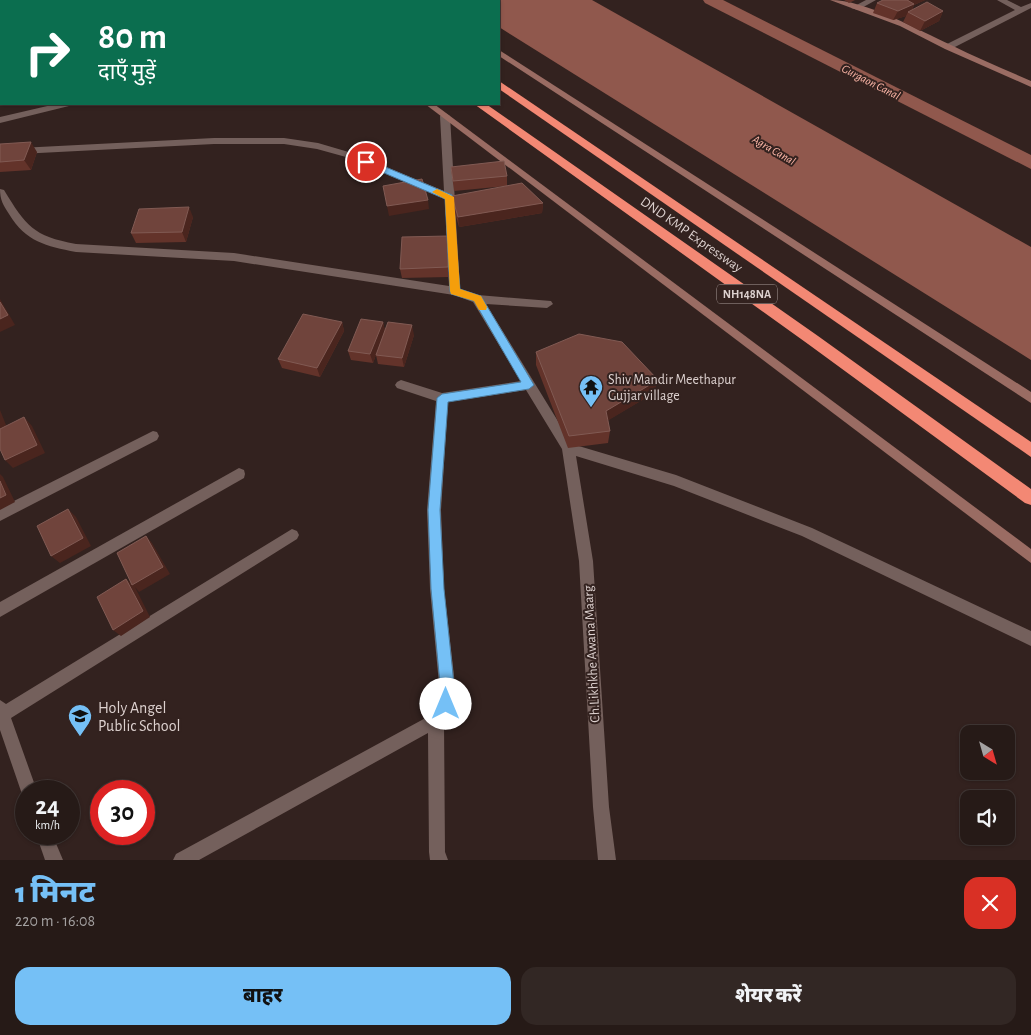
<!DOCTYPE html>
<html lang="hi">
<head>
<meta charset="utf-8">
<style>
  :root { --surface:#261a17; --page:#322724; --text:#f1f3f6; --muted:#a4a1a1; --line:#423836; --accent:#75c0f6 }
  body { margin:0; font-family:"Alegreya Sans","Noto Sans Devanagari",sans-serif; background:var(--page); color:var(--text); height:100vh; display:flex; flex-direction:column; font-size:19px; white-space:nowrap }
  * { box-sizing:border-box; margin:0 }
  p { font-size:16px; color:var(--muted) }
  .icon { flex:none; width:28px; height:28px; fill:none; stroke:currentColor; stroke-width:2; stroke-linecap:round; stroke-linejoin:round }
  .map { position:relative; height:860px; overflow:hidden }
  .side { display:flex; flex-direction:column; background:var(--surface); flex:1 }
  .side>* { flex:none }
  .guide { position:absolute; left:0px; top:0px; width:500px; height:105px; box-shadow:0 1px 4px #0004,0 0 0 1px var(--line); background:#0b6e4f; color:#fff; overflow:hidden }
  .needle { width:32px; rotate:143deg }
  .buttons { position:absolute; left:960px; top:725px; display:grid; gap:10px }
  .buttons a { display:grid; place-items:center; width:55px; height:55px; border-radius:10px; background:var(--surface); box-shadow:0 1px 4px #0004,0 0 0 1px var(--line); font-size:25px }
  .speed { position:absolute; left:15px; top:780px; display:flex; gap:10px; font-size:25px; font-weight:700; text-align:center }
  .speed>* { display:grid; place-content:center; width:65px; height:65px; border-radius:50%; background:var(--surface); box-shadow:0 1px 4px #0004,0 0 0 1px var(--line); line-height:1 }
  .speed small { font-size:12px; font-weight:400 }
  .speed .limit { border:8px solid #d22; background:#fff; color:#111 }
  .pin { position:absolute; display:grid; place-items:center; width:42px; height:42px; color:#fff; margin:-21px; border:2px solid #fff; border-radius:50%; box-shadow:0 1px 5px #0007 }
  .me { position:absolute; width:55px; margin:-28px; rotate:0deg; stroke-linejoin:round; filter:drop-shadow(0 0 4px #0008) }
  .turn { display:flex; align-items:center; gap:18px; height:105px; padding:0 15px; font-size:22px }
  .turn .icon { width:65px; height:65px; stroke-width:2.5 }
  .turn b { display:block; font-size:35px; line-height:42px }
  .round { display:grid; place-items:center; flex:none; width:52px; height:52px; border-radius:15px; background:var(--page) }
  .headline { display:flex; align-items:center; justify-content:space-between; height:85px; padding:0 15px }
  h1 { font-size:30px; font-weight:800; line-height:38px; color:var(--accent) }
  .button { display:flex; gap:10px; margin-top:auto; padding:10px 15px }
  .button a { flex:1; height:58px; border-radius:15px; background:var(--accent); color:#111; font-size:20px; font-weight:800; line-height:58px; text-align:center }
  .button a+a { background:var(--page); color:var(--text) }
  .map>svg:first-child { display:block }
  .water { fill:#90584d }
  .lines { fill:none; stroke-linecap:round; stroke-linejoin:round }
  .canal { fill:#90584d; fill-rule:evenodd }
  .street { fill:#74605c; fill-rule:evenodd }
  .secondary { fill:#9a6c63; fill-rule:evenodd }
  .highway { fill:#f38874; fill-rule:evenodd }
  .wall { fill:#63332a }
  .shaded-wall { fill:#4a251e }
  .building { fill:#70443c; stroke:#815a53 }
  .route { fill:#75c0f6; stroke:#4c7da0 }
  .slow { fill:#f59e0b }
  .labels { text-anchor:middle; stroke-width:4; stroke-linejoin:round; paint-order:stroke }
  .far-water-label { font-size:12px; font-style:italic; fill:#feb7a8; stroke:#33221f }
  .shield { fill:#33221f; stroke:#aa9c9a; stroke-width:1 }
  .shield-label { font-size:12px; font-weight:bold; fill:#ddd1cf }
  .street-label { font-size:14px; fill:#ddd1cf; stroke:#33221f }
  .poi-label { font-size:14px; fill:#ddd1cf; stroke:#33221f; text-anchor:start }
  .near-poi-label { font-size:16px; fill:#ddd1cf; stroke:#33221f; text-anchor:start }
</style>
</head>
<body>
<div class="map">
<svg width="1031" height="860" viewBox="0 0 1031 860">
  <rect width="100%" height="100%" fill="#33221f"/>
  <path class="water" d="M456,0H592L1031,247V360L499,27V1Z"/>
  <g class="lines">
    <path class="canal" d="M703,0H723L1031,155V169L705,3Z"/>
    <g class="street">
      <path d="M866,0H876L858,10L851,8Z"/>
      <path d="M997,0H1007L1021,7L1031,3V8L951,49H945V45L1015,10Z"/>
      <path d="M56,104H71L69,106L0,123V117Z"/>
      <path d="M445,113L450,116L460,289L478,295L551,301L553,304L547,308L486,304L572,444L676,475L812,528L1031,631V646L802,536L674,486L576,456L593,561L609,807L616,860H598L593,807L579,561L562,449L526,390L448,402L441,510L444,589L455,684V704L444,722L445,852L448,860H430L429,852L428,733L199,860H173L176,854L431,715L439,702V684L430,589L427,510L436,401L397,388L395,385L397,382L401,380L442,393L521,381L473,302L454,295L234,261L76,252C46,246 26,242 9,214C3,205 0,200 0,189L4,190C26,226 33,236 76,244L234,253L449,286L445,199L346,157L317,149L284,144H214L0,155V149L214,138H284L318,143L352,153L444,191L440,116Z"/>
      <path d="M153,431L157,432L159,436L157,440L0,521V508Z"/>
      <path d="M239,468L244,470L245,474L244,478L0,617V602Z"/>
      <path d="M292,529L297,531L299,535L297,539L11,718L37,791H26V798L23,797L0,730V700L6,704Z"/>
      <path d="M36,834H52L63,860H45Z"/>
    </g>
    <g class="secondary">
      <path d="M284,0H293L294,1H285Z"/>
      <path d="M414,0H423L424,1H415Z"/>
      <path d="M830,0C866,0 918,30 951,45C977,58 1004,69 1031,81V87L945,49L900,26Z"/>
      <path d="M499,50L1031,392V403L499,56Z"/>
      <path d="M425,104H434L1031,549V563Z"/>
    </g>
    <g class="highway">
      <path d="M327,0H338L339,1H328Z"/>
      <path d="M371,0H382L383,1H372Z"/>
      <path d="M499,81L1031,442V457L499,89Z"/>
      <path d="M474,104H486L818,336L1031,489V505L1025,503L808,344Z"/>
    </g>
  </g>
  <g class="wall">
    <path d="M844,0H855L849,3Z"/>
    <path d="M883,0H925L914,5L912,10L943,11L939,21L920,31L903,22L906,16L893,20L873,13L877,3Z"/>
    <path d="M0,144L37,152L31,170L0,172Z"/>
    <path d="M451,167L507,176V186L454,191Z"/>
    <path d="M452,196L543,203L542,213L459,227L453,206Z"/>
    <path d="M193,217L186,242L136,243L131,233Z"/>
    <path d="M449,245V277L402,278L400,269Z"/>
    <path d="M342,322L344,331L320,377L282,368L278,359Z"/>
    <path d="M383,322L385,331L414,335L404,367L378,364L376,355L383,335L373,363L351,360L348,351Z"/>
    <path d="M536,352L654,393L608,420L610,431L608,443L568,448L536,365Z"/>
  </g>
  <g class="shaded-wall">
    <path d="M18,0H25L26,1H14Z"/>
    <path d="M909,0H925L914,5L910,13L908,12L906,16L893,20L898,11L906,7Z"/>
    <path d="M0,6H1V17L0,18Z"/>
    <path d="M943,11L939,21L920,31L925,21Z"/>
    <rect x="0" y="71" width="1" height="12"/>
    <path d="M31,142L37,152L31,170L24,160Z"/>
    <path d="M428,200L429,209L389,216L387,206Z"/>
    <path d="M543,203L542,213L459,227L458,217Z"/>
    <path d="M189,207L193,217L186,242L182,232Z"/>
    <path d="M448,236L449,245V277L448,267Z"/>
    <path d="M0,299L15,325L0,332Z"/>
    <path d="M342,322L344,331L320,377L317,368Z"/>
    <path d="M383,322L385,331L373,363L370,354Z"/>
    <path d="M412,325L414,335L404,367L402,358Z"/>
    <path d="M658,380L654,393L604,423L606,411Z"/>
    <path d="M0,410L8,430L0,434Z"/>
    <path d="M24,417L32,426L45,453L13,468L5,460Z"/>
    <path d="M0,474L3,477L15,502L0,510Z"/>
    <path d="M68,509L76,517L91,546L60,563L51,556Z"/>
    <path d="M146,536L152,543L170,574L139,592L135,587L150,617L121,636L113,630L126,579L133,585Z"/>
  </g>
  <g class="building">
    <path d="M0,0H18L14,1H1V6H0Z"/>
    <path d="M883,0H907L914,4L898,11L877,3Z"/>
    <path d="M927,2L943,11L925,21L908,12Z"/>
    <path d="M0,51L1,53V71H0Z"/>
    <path d="M31,142L24,160L0,162V144Z"/>
    <path d="M504,161L507,176L453,181L451,167Z"/>
    <path d="M422,179L428,200L387,206L383,186Z"/>
    <path d="M522,183L543,203L458,217L452,196Z"/>
    <path d="M189,207L182,232L131,233L139,209Z"/>
    <path d="M448,236V267L400,269L402,237Z"/>
    <path d="M0,302L8,315L0,319Z"/>
    <path d="M303,314L342,322L317,368L278,359Z"/>
    <path d="M361,319L383,322L370,354L348,351Z"/>
    <path d="M388,322L412,325L402,358L376,355Z"/>
    <path d="M579,334L622,342L658,380L606,411L610,431L569,436L536,352Z"/>
    <path d="M24,417L37,445L5,460L0,449V429Z"/>
    <path d="M0,481L6,495L0,498Z"/>
    <path d="M68,509L83,538L51,556L37,526Z"/>
    <path d="M146,536L163,567L132,585L117,553Z"/>
    <path d="M126,579L143,611L113,630L97,597Z"/>
  </g>
  <path class="route" d="M363,160H369L452,195L460,289L481,296L534,385L529,389L448,402L440,510L444,589L454,684L451,709L446,711L442,709L440,704V684L431,589L428,510L437,398L442,394L521,382L474,301L451,294L450,291L445,199L363,164Z"/>
  <path class="slow" d="M437,189L454,197L460,289L481,296L487,307L486,310H479L474,301L451,294L450,291L445,199L432,192Z"/>
  <defs>
    <g id="temple-pin" transform="scale(1.25)"><path d="M0 17L-7.5 6A9.5 9.5 0 1 1 7.5 6Z" fill="#75c0f6" stroke="#33221f"/><path d="M0-6L5-2H3V0L6.5 2.5H4V6H1.5V3h-3V6H-4V2.5H-6.5L-3 0V-2H-5Z" fill="#111"/></g>
    <g id="school-pin" transform="scale(1.25)"><path d="M0 17L-7.5 6A9.5 9.5 0 1 1 7.5 6Z" fill="#75c0f6" stroke="#33221f"/><path d="M0-5L7-2L0 1L-7-2ZM-4 1L0 2.5L4 1V4Q0 6-4 4Z" fill="#111"/></g>
  </defs>
  <g fill-rule="evenodd">
    <use href="#temple-pin" x="591" y="387"/>
    <use href="#school-pin" x="80" y="716"/>
  </g>
  <g class="labels">
    <g class="far-water-label">
      <text transform="translate(871 82) rotate(27)" y="4">Gurgaon Canal</text>
      <text transform="translate(774 150) rotate(30)" y="4">Agra Canal</text>
    </g>
    <rect class="shield" x="717" y="284.5" width="60" height="19" rx="4"/>
    <g class="shield-label">
      <text x="747" y="298">NH148NA</text>
    </g>
    <g class="street-label">
      <text transform="translate(692 234) rotate(35)" y="5">DND KMP Expressway</text>
      <text transform="translate(591 654) rotate(-93)" y="5">Ch.Likhkhe Awana Maarg</text>
    </g>
    <g class="poi-label">
      <text x="608" y="384">Shiv Mandir Meethapur<tspan x="608" dy="16">Gujjar village</tspan></text>
    </g>
    <g class="near-poi-label">
      <text x="98" y="713">Holy Angel<tspan x="98" dy="18">Public School</tspan></text>
    </g>
  </g>
</svg>
<div class="buttons">
<a><svg class="needle" viewBox="-14 -14 28 28"><path d="M0-13l5 13h-10z" fill="#e53935"/><path d="M0 13l5-13h-10z" fill="#a4a1a1"/></svg></a>
<a><svg class="icon" aria-label="sound" viewBox="0 0 24 24"><path d="M4 9h4l5-4v14l-5-4H4zM17 9q2 3 0 6"/></svg></a>
</div>
<div class="speed"><div>24<small>km/h</small></div><div class="limit">30</div></div>
<div class="pin" style="left:366px;top:162px;background:#d93025"><svg class="icon" aria-label="arrive" viewBox="0 0 24 24"><path d="M6 21V4h12l-3 4 3 4H6"/></svg></div>
<svg class="me" style="left:446px;top:704px" viewBox="-20 -20 40 40"><circle r="19" fill="#fff"/><path d="M0-13L10 11 0 6-10 11z" fill="#75c0f6"/></svg>
<div class="guide">
<div class="turn"><svg class="icon" aria-label="right" viewBox="0 0 24 24"><path d="M7 20v-9h11M14 6l5 5-5 5"/></svg><div><b>80 m</b>दाएँ मुड़ें</div></div>
</div>
</div>
<section class="side">
<div class="headline"><div><h1>1 मिनट</h1><p>220 m · 16:08</p></div><a class="round" style="background:#d93025;color:#fff"><svg class="icon" aria-label="close" viewBox="0 0 24 24"><path d="M6 6l12 12M18 6L6 18"/></svg></a></div>
<div class="button"><a>बाहर</a><a>शेयर करें</a></div>
</section>
</body>
</html>
